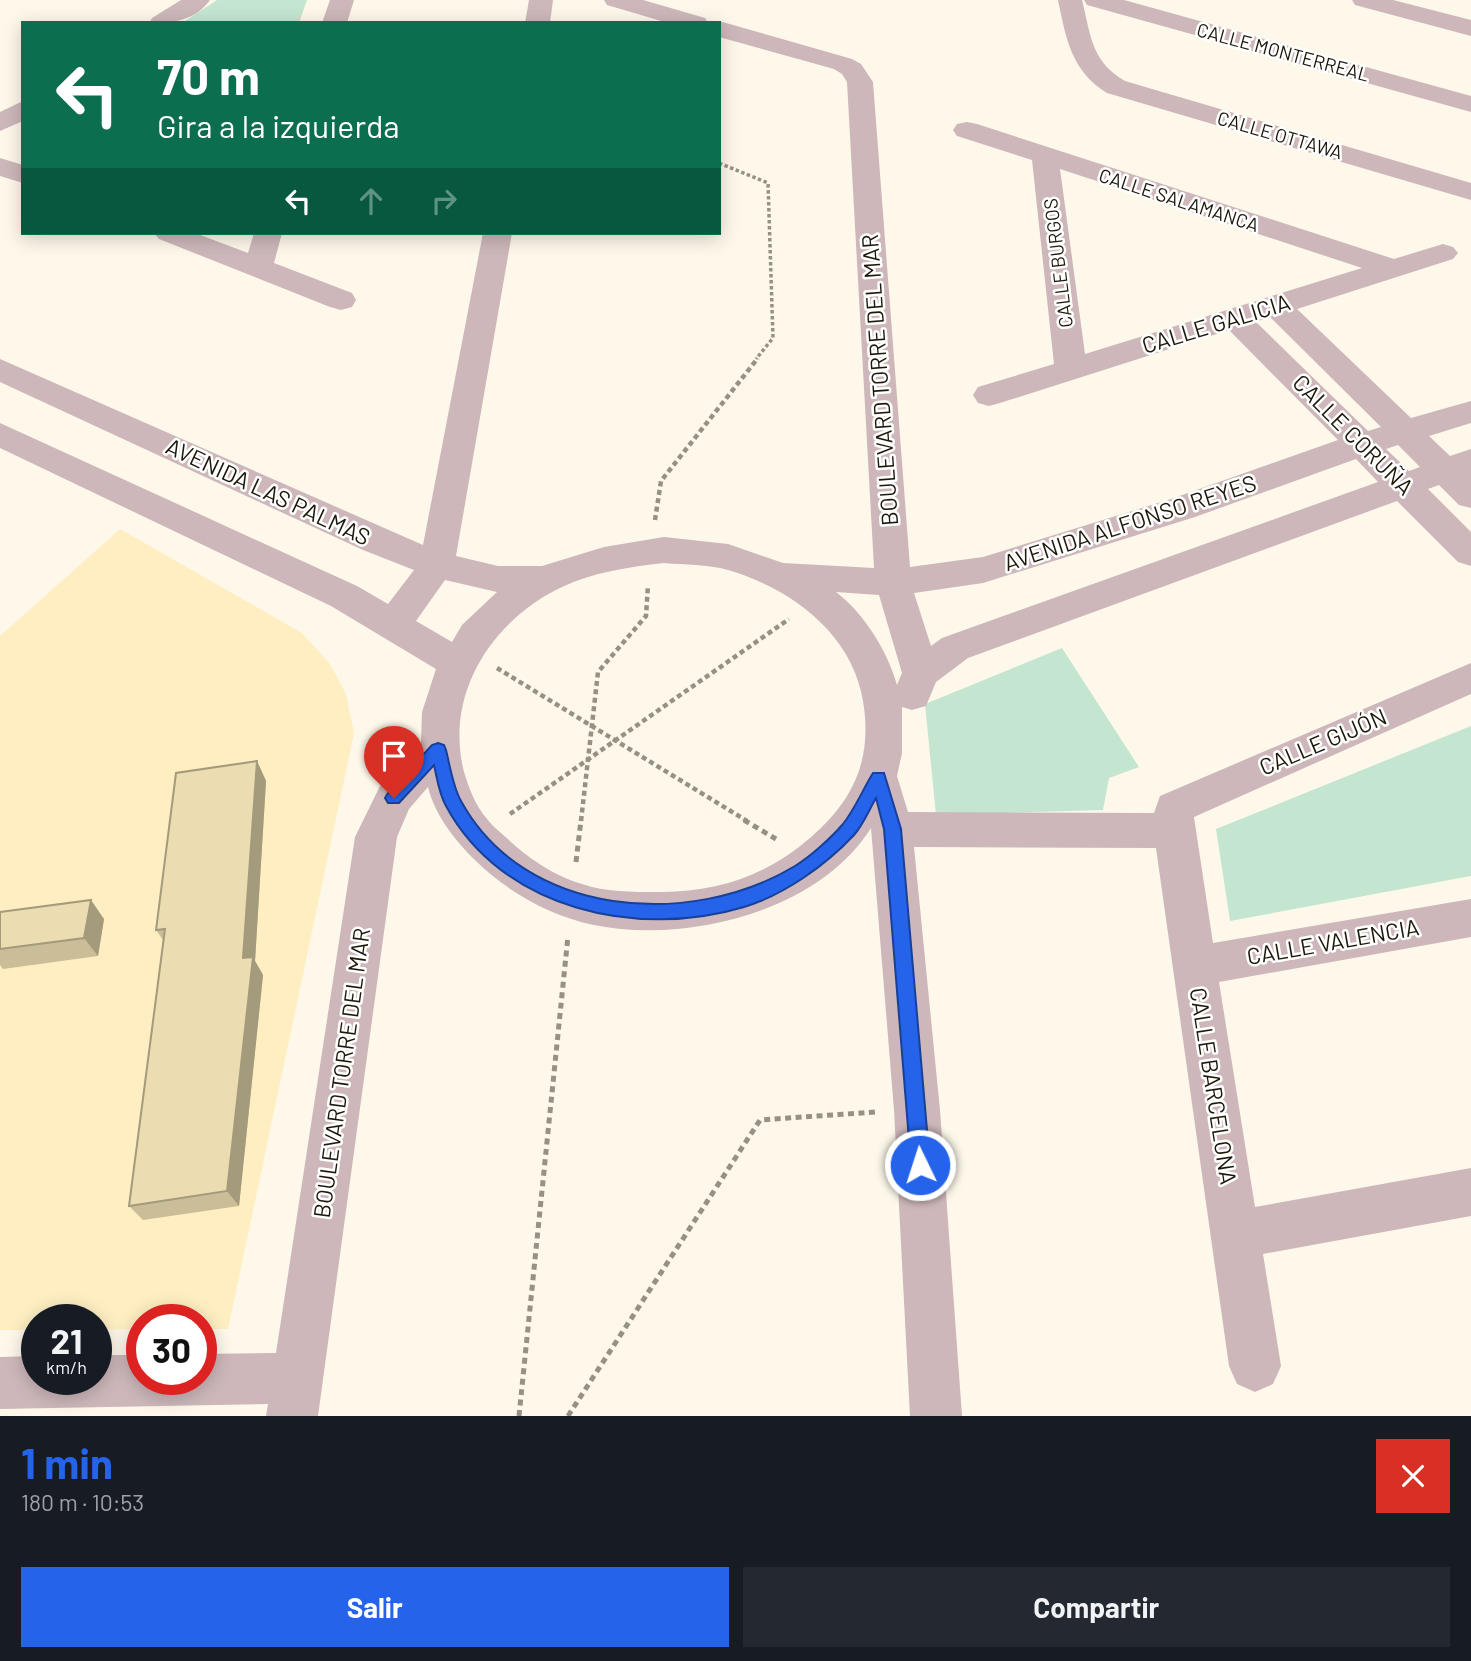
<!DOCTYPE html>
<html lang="es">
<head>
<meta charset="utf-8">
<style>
  :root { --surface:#171b24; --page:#242831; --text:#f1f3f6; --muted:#9ea1a6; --accent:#2563eb }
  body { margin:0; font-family:Barlow,sans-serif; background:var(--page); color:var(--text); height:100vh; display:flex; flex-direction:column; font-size:26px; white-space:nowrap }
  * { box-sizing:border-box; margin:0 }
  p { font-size:23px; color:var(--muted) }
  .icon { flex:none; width:38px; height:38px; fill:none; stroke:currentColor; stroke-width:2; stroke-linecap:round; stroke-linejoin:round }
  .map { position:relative; height:1416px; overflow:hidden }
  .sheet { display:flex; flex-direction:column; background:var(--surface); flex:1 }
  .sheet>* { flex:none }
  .guide { position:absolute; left:21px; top:21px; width:700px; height:214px; border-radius:0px; box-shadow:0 4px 18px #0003; background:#0b6e4f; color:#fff; overflow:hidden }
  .speed { position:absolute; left:21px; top:1304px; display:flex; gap:14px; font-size:35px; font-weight:700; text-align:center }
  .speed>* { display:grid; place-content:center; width:91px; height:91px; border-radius:50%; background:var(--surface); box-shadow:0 4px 18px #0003; line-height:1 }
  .speed small { font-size:18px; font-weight:400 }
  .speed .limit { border:10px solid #d22; background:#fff; color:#111 }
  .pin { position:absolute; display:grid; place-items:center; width:60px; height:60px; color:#fff; margin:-72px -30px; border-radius:50% 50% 50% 0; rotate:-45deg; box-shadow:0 0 7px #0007 }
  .pin .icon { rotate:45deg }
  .me { position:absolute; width:77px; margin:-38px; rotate:356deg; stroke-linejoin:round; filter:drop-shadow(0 0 5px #0008) }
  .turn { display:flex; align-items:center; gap:24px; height:147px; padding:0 21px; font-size:32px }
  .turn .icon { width:91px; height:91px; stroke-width:2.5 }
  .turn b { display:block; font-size:49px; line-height:60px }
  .lanes { display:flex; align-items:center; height:66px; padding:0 21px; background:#0003; justify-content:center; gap:35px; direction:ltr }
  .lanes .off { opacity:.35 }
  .round { display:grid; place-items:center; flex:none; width:74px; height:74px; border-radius:0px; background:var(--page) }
  .overview { display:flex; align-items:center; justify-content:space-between; height:119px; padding:0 21px }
  h1 { font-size:42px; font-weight:700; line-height:52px; color:var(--accent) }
  .primary-button { display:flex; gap:14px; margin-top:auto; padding:14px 21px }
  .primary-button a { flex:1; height:80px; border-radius:0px; background:var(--accent); color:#fff; font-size:28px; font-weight:700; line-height:80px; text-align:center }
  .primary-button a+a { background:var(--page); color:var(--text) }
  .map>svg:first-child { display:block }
  .built { fill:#feeec2 }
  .green { fill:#c4e6d1 }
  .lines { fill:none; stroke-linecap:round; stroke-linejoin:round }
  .path-far2 { stroke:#969183; stroke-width:3.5; stroke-dasharray:3.5 2.5; stroke-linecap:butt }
  .path-far1 { stroke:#969183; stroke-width:4.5; stroke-dasharray:5 3.5; stroke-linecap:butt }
  .path { stroke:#969183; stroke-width:5; stroke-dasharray:6 4.5; stroke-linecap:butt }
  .minor { fill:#cdb7ba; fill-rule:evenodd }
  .wall { fill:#cabd98 }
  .shaded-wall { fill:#a49a7c }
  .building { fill:#ebdcb1; stroke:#a49a7c; stroke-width:2 }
  .route { fill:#2563eb; stroke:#184099; stroke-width:2 }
  .labels { text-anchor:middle; stroke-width:5; stroke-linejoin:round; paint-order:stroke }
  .far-street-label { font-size:19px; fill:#1c180a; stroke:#fff }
  .street-label { font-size:23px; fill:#1c180a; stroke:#fff }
</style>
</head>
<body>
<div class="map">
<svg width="1471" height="1416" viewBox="0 0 1471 1416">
  <rect width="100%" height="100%" fill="#fdf8ea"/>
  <path class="built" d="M120,529L302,633L330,664L346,694L354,733L228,1329H201V1320H142V1329L96,1330V1320H37V1330H0V636Z"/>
  <g class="green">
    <path d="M217,0H307L299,23H182Z"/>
    <path d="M1062,648L1139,767L1109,778L1103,810L936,815L925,704Z"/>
    <path d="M1471,726V876L1230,921L1216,829Z"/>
  </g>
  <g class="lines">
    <path class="path-far2" d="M719,163L768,183L773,338L756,359"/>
    <g class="path-far1">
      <path d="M655,520L661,481L758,358"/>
      <path d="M497,668L747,821"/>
      <path d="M510,814L789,619"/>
      <path d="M581,821L598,672L646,616L648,585"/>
    </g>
    <g class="path">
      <path d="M744,820L776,839"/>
      <path d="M576,862L581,820"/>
      <path d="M519,1416L568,936"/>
      <path d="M568,1416L760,1120L875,1112"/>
    </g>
    <g class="minor">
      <path d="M181,0H210C195,21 172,23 149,23L152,18Z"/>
      <path d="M330,0H354L347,23H322Z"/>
      <path d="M529,0H553L550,23H525Z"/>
      <path d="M604,0H643L705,18L708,23H668L607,5Z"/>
      <path d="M1058,0H1082C1091,36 1091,61 1125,81L1471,183V200L1107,93C1071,71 1066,38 1058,0Z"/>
      <path d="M1084,0H1124L1471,96V112L1087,5Z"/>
      <path d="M1352,0H1393L1471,20V36L1355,5Z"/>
      <path d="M719,21L852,59L861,64L873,82L910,567L983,557L1171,499L1338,440L1229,330L1000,403L989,406L978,403L973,395L978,387L1054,364L1032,160L957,136L953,130L957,124L967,122L977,124L1394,259L1443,244L1453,247L1458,253L1453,259L1297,309L1411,418L1471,401V423L1429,436L1450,456L1471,449V508L1459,505L1439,485L1428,489L1471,532V566L1458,562L1397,501L968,658L936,682L926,706L912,710L902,707V753L897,776L908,812L1154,813L1160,796L1471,663V694L1194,817L1213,943L1471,899V937L1219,982L1255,1207L1471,1168V1216L1263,1254L1281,1366L1273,1384L1255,1392L1237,1384L1229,1366L1156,848L914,847L940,1110L962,1416H910L894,1110L871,828C818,912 686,944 594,925C551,916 509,893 477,862C457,843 435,816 428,787L409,809L397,837L318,1416H266L268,1404L0,1409V1357L37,1356V1379H96V1355H142V1379H201V1354L276,1353L355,837L380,786L421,742L422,712L436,669L331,606L0,448V423L357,586L388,604L414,570L363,550L0,382V359L423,545L483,233H512L456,556L498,566H542L604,547L664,537L728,544L783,563L874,568L847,82L842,74L834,69L719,37V23H714ZM1060,169L1362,268L1085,354ZM1270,317L1381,427L1368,431L1256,322ZM1398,445L1420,467L1409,471L1386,449ZM1356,459L1378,482L942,638L931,646L914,593L983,583L1195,517ZM664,563C685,565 707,564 728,570C790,588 852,633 863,701C874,766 848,809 799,847C758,879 709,893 657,892C632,892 606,892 582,884C557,877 531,860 512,843C504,835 494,828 487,819C475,805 469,788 464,772C444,694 492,620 562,587C594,572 629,567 664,563ZM445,580L497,592L462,625L452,642L416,621ZM836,592L879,595L902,673L897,685C888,652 864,613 836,592Z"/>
      <path d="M23,101V121L0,131V112Z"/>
      <path d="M0,158L23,165V183L0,176Z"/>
      <path d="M154,233H195L248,253L254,233H282L274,263L352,293L356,300L352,307L341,310L330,307L159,239Z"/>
    </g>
  </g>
  <g class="wall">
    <path d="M257,761L266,781L255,961L263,975L239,1206L143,1220L129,1206L163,940L156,930Z"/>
    <path d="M0,912L104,919L98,956L3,969L0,965Z"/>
  </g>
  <g class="shaded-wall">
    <path d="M257,761L266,781L255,961L263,975L239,1206L227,1191Z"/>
    <path d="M91,900L104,919L98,956L84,938Z"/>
  </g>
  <g class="building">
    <path d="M257,761L243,958L253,957L227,1191L129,1206L165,929L156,930L176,773Z"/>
    <path d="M91,900L84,938L0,949V912Z"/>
  </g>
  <path class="route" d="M438,743L444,745L446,750C450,766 453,787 461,801C525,918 691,929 795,866C811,856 831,838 843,824C855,809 863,789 873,773H884L901,829L930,1165L927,1172L920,1175L914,1172L911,1165L884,829L876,798C869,810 863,825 854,835C826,865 784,895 744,907C638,939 502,910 446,806C439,794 437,778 434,765L399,803H388L385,798L388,793L432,745Z"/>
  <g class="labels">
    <g class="far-street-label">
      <text transform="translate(1283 52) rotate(15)" y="7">CALLE MONTERREAL</text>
      <text transform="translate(1280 135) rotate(16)" y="7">CALLE OTTAWA</text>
      <text transform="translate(1179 200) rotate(18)" y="7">CALLE SALAMANCA</text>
      <text transform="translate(1058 263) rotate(-97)" y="7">CALLE BURGOS</text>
    </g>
    <g class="street-label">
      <text transform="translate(1216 324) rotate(-17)" y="8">CALLE GALICIA</text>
      <text transform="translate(880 380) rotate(-94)" y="8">BOULEVARD TORRE DEL MAR</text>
      <text transform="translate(1353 435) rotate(45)" y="8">CALLE CORUÑA</text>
      <text transform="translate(268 492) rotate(25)" y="8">AVENIDA LAS PALMAS</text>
      <text transform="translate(1130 523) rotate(-18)" y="8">AVENIDA ALFONSO REYES</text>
      <text transform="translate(1323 742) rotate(-23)" y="8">CALLE GIJÓN</text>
      <text transform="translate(1333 942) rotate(-10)" y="8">CALLE VALENCIA</text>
      <text transform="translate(342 1073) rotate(-82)" y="8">BOULEVARD TORRE DEL MAR</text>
      <text transform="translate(1213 1086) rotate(81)" y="8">CALLE BARCELONA</text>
    </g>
  </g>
</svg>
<div class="speed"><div>21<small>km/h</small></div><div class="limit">30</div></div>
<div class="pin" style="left:394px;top:798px;background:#d93025"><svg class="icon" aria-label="arrive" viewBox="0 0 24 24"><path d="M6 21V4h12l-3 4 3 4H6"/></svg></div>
<svg class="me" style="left:920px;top:1165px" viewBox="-20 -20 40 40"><circle r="17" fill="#2563eb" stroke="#fff" stroke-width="3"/><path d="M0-11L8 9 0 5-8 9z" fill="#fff"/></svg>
<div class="guide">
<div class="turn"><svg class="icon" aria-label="left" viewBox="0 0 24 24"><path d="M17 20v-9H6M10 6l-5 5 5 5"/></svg><div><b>70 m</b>Gira a la izquierda</div></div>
<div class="lanes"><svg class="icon" aria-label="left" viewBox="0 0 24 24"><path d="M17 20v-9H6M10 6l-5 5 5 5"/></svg><svg class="icon off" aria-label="ahead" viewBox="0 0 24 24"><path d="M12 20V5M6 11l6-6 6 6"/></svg><svg class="icon off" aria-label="right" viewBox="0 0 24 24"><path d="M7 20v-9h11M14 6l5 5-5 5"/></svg></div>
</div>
</div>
<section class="sheet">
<div class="overview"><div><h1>1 min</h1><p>180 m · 10:53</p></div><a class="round" style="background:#d93025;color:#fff"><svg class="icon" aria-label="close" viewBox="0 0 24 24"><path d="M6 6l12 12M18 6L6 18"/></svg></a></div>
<div class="primary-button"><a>Salir</a><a>Compartir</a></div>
</section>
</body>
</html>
